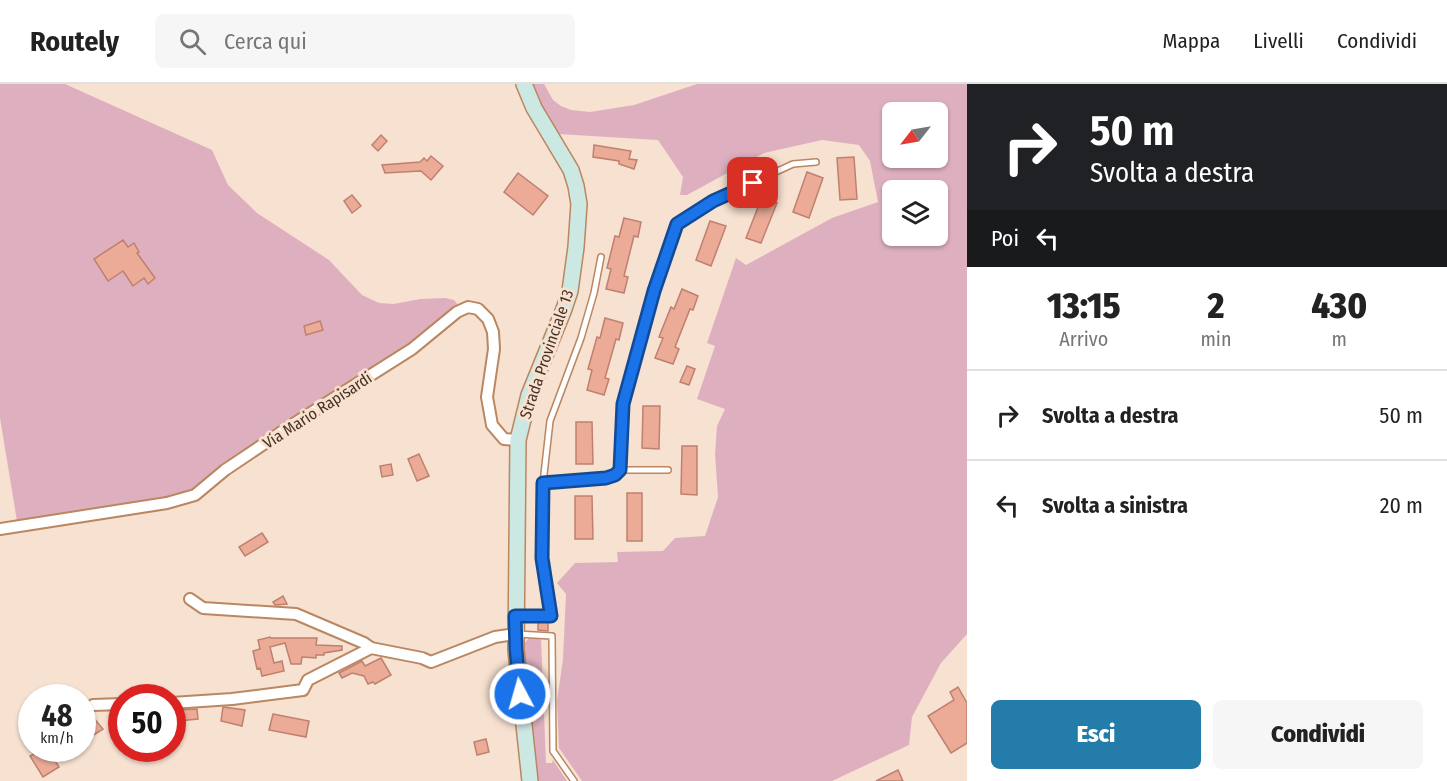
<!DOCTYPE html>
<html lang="it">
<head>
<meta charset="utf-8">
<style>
  :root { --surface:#fff; --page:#f6f6f6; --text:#222; --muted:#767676; --line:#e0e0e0; --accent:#247cab }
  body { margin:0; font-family:"Fira Sans Condensed",sans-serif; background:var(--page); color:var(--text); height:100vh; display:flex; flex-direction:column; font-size:22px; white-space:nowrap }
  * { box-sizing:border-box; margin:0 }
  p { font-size:20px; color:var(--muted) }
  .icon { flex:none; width:33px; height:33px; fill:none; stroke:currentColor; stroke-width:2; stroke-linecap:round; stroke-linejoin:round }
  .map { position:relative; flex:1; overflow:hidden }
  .drawer { display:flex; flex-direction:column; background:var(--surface); width:480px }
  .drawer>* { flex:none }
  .guide { background:#202124; color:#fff; overflow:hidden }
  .needle { width:39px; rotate:239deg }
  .fabs { position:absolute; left:882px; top:18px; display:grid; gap:12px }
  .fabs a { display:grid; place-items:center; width:66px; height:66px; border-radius:9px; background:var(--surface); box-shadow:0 2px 4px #0004; font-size:30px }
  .speed { position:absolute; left:18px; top:600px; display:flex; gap:12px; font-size:30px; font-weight:700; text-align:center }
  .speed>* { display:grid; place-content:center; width:78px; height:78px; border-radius:50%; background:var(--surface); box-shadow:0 2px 4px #0004; line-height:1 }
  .speed small { font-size:15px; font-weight:400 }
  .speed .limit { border:9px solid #d22; background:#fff; color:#111 }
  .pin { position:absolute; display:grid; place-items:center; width:51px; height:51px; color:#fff; margin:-26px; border-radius:12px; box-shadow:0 3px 9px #0006 }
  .me { position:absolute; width:66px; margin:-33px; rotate:354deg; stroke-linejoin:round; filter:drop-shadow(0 0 4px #0008) }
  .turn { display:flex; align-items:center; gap:21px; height:126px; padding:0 24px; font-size:27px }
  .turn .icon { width:78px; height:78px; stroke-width:2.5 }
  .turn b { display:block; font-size:42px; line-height:51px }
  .then { display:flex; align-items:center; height:57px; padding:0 24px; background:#0003; gap:12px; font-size:22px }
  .eta { display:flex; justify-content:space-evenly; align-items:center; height:102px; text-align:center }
  .eta b { font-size:36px; font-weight:800; line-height:42px }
  .action { display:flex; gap:12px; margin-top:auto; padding:12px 24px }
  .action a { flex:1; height:69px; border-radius:9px; background:var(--accent); color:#fff; font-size:24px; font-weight:800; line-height:69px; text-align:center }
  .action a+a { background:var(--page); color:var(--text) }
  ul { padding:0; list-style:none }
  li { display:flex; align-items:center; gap:18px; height:90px; padding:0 24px; border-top:2px solid var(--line) }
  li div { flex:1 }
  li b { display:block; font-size:22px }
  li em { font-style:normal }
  header { display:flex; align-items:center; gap:36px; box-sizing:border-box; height:84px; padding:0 30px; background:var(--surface); border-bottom:2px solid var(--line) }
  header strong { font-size:28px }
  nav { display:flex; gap:33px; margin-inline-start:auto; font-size:21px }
  .search { width:420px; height:54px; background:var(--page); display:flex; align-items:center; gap:15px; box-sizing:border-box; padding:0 21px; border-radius:9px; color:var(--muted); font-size:22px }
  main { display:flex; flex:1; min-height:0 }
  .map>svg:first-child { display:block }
  .green { fill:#deb0bf; fill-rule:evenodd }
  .building { fill:#ebab97; stroke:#bf816f; stroke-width:1.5 }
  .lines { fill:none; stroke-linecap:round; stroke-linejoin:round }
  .service-casing { stroke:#ba8761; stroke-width:8 }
  .minor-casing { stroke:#ba8761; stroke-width:14 }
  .secondary-casing { stroke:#ba8761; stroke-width:18 }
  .service { stroke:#fff; stroke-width:5 }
  .minor { stroke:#fff; stroke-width:10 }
  .secondary { stroke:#cce8e2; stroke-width:15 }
  .route-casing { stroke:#114b97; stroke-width:15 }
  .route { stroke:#1a73e8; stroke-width:10 }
  .labels { text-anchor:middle; stroke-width:6; stroke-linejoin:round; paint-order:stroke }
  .street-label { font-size:16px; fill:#483323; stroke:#f7e1d1 }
</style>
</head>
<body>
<header>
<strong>Routely</strong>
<div class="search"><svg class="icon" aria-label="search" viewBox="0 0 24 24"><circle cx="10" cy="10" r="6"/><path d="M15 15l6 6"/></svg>Cerca qui</div>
<nav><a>Mappa</a><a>Livelli</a><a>Condividi</a></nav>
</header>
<main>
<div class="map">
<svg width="967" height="697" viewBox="0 0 967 697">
  <rect width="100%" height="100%" fill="#f7e1d1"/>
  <g class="green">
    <path d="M0,0H65L212,66L228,101L257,129L329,176L362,211L379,219L394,220L420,215L445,214L454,216L458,221L407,263L323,314L221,383L191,407L178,412L17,437L0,334Z"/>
    <path d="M531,0H544L553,16L561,22L571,26L590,28L634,21L697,0H967V550L941,579L912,633L909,661L832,697H582L559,664L557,617L563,575L566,510L557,499L575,479L618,478L617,468L663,467L675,454L705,452L718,413L715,370L717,342L725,325L697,315L715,262L707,259L736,174L746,181L832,134L878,118L870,77L859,61L822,56L764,69L687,111H680L683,93L658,56L558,50L538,20ZM892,28H938V74H892ZM892,106H938V152H892Z"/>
    <path d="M529,554L541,555L546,679H552L553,676L567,697H538L523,561Z"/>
  </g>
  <g class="building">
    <path d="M381,51L387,57L378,67L372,61Z"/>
    <path d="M594,61L631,67L629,75L637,76L634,85L619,80V77L593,73Z"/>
    <path d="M431,72L443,82L431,96L421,87L385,89L382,81L420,78L424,74L427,77Z"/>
    <path d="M854,73L857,115L840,116L837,74Z"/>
    <path d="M807,88L823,94L809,134L793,128Z"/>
    <path d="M518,89L548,112L533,131L504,108Z"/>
    <path d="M352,111L361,122L352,129L344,117Z"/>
    <path d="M762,113L777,119L761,159L746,154Z"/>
    <path d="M624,134L641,138L638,153L634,152L624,192L628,193L624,209L606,205L611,185L607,184L615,152L619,153Z"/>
    <path d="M710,137L726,142L711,182L696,176Z"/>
    <path d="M123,156L128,163L134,159L139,168L137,169L155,194L148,200L144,194L133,202L123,187L108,197L94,175Z"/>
    <path d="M682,205L698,212L693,226L690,225L675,263L679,265L673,280L655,274L663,254L659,253L671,223L674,225Z"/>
    <path d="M605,234L623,239L619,256L616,255L605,294L609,295L604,311L587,306L592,286L588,285L597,253L600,254Z"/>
    <path d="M320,237L323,246L306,251L304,242Z"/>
    <path d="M687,282L695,285L689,301L680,298Z"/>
    <path d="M643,322H660L659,365L642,364Z"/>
    <path d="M576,338H592L593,380H576Z"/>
    <path d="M682,362H697V411L681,410Z"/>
    <path d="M419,370L429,392L417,397L408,375Z"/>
    <path d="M391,380L393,391L382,393L380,382Z"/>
    <rect x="627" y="409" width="15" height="48"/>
    <path d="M575,412H592L593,455H575Z"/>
    <path d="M262,449L268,458L245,472L239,463Z"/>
    <path d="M283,512L287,520L275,521L273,518Z"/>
    <path d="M538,537H548V547L538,546Z"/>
    <path d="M270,553L271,554H317L316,561L342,562V566L324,569V571H316V574L302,573L301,580H291L285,559L270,563L274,579L282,577L284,587L262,592L260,584L257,585L253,567L260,565L258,556Z"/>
    <path d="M381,574L391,591L375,600L373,598L368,600L364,592L352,589L342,594L339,589L362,577L365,582Z"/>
    <path d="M958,603L967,619V659L951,669L928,632L954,616L950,608Z"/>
    <path d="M223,623L245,626L242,642L221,637Z"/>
    <path d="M197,625L198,635L179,637V626Z"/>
    <path d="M273,630L309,637L306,653L269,646Z"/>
    <path d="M92,632L103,645L89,654L82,644V638Z"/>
    <path d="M486,655L489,668L477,671L474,658Z"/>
    <path d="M45,666L50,674L52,672L59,683L43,693L30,672L39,667L40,669Z"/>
    <path d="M898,686L903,697H876Z"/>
  </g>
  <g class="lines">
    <g class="service-casing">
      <g id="service">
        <path d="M620,386H668"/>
        <path d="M543,399L606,394L615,391L620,386L623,320L654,207L677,140L713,117L793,80L816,78"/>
        <path d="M517,532H551L542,474L543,399L550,337L581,254L594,209L601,173"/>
        <path d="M517,550L552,552L553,667L574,697"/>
      </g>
    </g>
    <g class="minor-casing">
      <g id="minor">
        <path d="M0,445L167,419L195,411L225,386L295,339L412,265L457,228L468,223L478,225L488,235L493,248L494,265L487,313L492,341L504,355L518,356"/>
        <path d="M190,515L203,524L296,530L364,559L371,564"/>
        <path d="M172,619L232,615L303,606L308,596L371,564L422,574L431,578L495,553L515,550"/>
        <path d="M93,621L122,620"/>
      </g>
    </g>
    <g class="secondary-casing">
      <path id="secondary" d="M524,0L534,24L571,86L576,102L579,120L576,163L570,207L564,225L529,311L518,356L516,566L530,697"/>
    </g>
    <use href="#service" class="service"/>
    <use href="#minor" class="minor"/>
    <use href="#secondary" class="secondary"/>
  </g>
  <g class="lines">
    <g class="route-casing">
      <path id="route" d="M520,610L516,566L515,532H551L542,474L543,399L606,394L615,391L620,386L623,320L654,207L677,140L713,117L753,99"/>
    </g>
    <use href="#route" class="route"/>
  </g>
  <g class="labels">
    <g class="street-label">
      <text transform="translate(546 270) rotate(-71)" y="6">Strada Provinciale 13</text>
      <text transform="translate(317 326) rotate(-33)" y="6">Via Mario Rapisardi</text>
    </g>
  </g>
</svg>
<div class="fabs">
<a><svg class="needle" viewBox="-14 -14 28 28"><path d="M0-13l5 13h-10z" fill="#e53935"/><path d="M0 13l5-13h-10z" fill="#767676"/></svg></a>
<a><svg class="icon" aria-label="layers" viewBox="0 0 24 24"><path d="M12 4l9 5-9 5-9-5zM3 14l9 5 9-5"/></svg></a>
</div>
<div class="speed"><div>48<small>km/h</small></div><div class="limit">50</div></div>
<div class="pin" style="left:753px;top:99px;background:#d93025"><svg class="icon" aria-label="arrive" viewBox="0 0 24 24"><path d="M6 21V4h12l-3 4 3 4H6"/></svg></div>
<svg class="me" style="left:520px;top:610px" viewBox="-20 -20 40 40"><circle r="17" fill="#1a73e8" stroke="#fff" stroke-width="3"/><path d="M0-11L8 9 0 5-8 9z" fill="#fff"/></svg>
</div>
<section class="drawer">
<div class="guide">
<div class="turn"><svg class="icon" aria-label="right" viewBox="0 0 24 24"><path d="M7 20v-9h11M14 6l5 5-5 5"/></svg><div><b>50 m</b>Svolta a destra</div></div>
<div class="then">Poi<svg class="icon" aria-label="left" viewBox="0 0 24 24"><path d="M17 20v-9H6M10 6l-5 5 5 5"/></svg></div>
</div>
<div class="eta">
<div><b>13:15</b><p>Arrivo</p></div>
<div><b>2</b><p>min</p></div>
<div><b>430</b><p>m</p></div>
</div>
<ul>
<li><svg class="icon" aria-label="right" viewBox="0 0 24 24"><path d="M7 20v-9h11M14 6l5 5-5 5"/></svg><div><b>Svolta a destra</b></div><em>50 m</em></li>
<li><svg class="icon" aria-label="left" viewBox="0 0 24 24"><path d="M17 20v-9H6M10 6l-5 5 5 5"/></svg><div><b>Svolta a sinistra</b></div><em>20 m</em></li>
</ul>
<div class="action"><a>Esci</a><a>Condividi</a></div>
</section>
</main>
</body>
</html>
